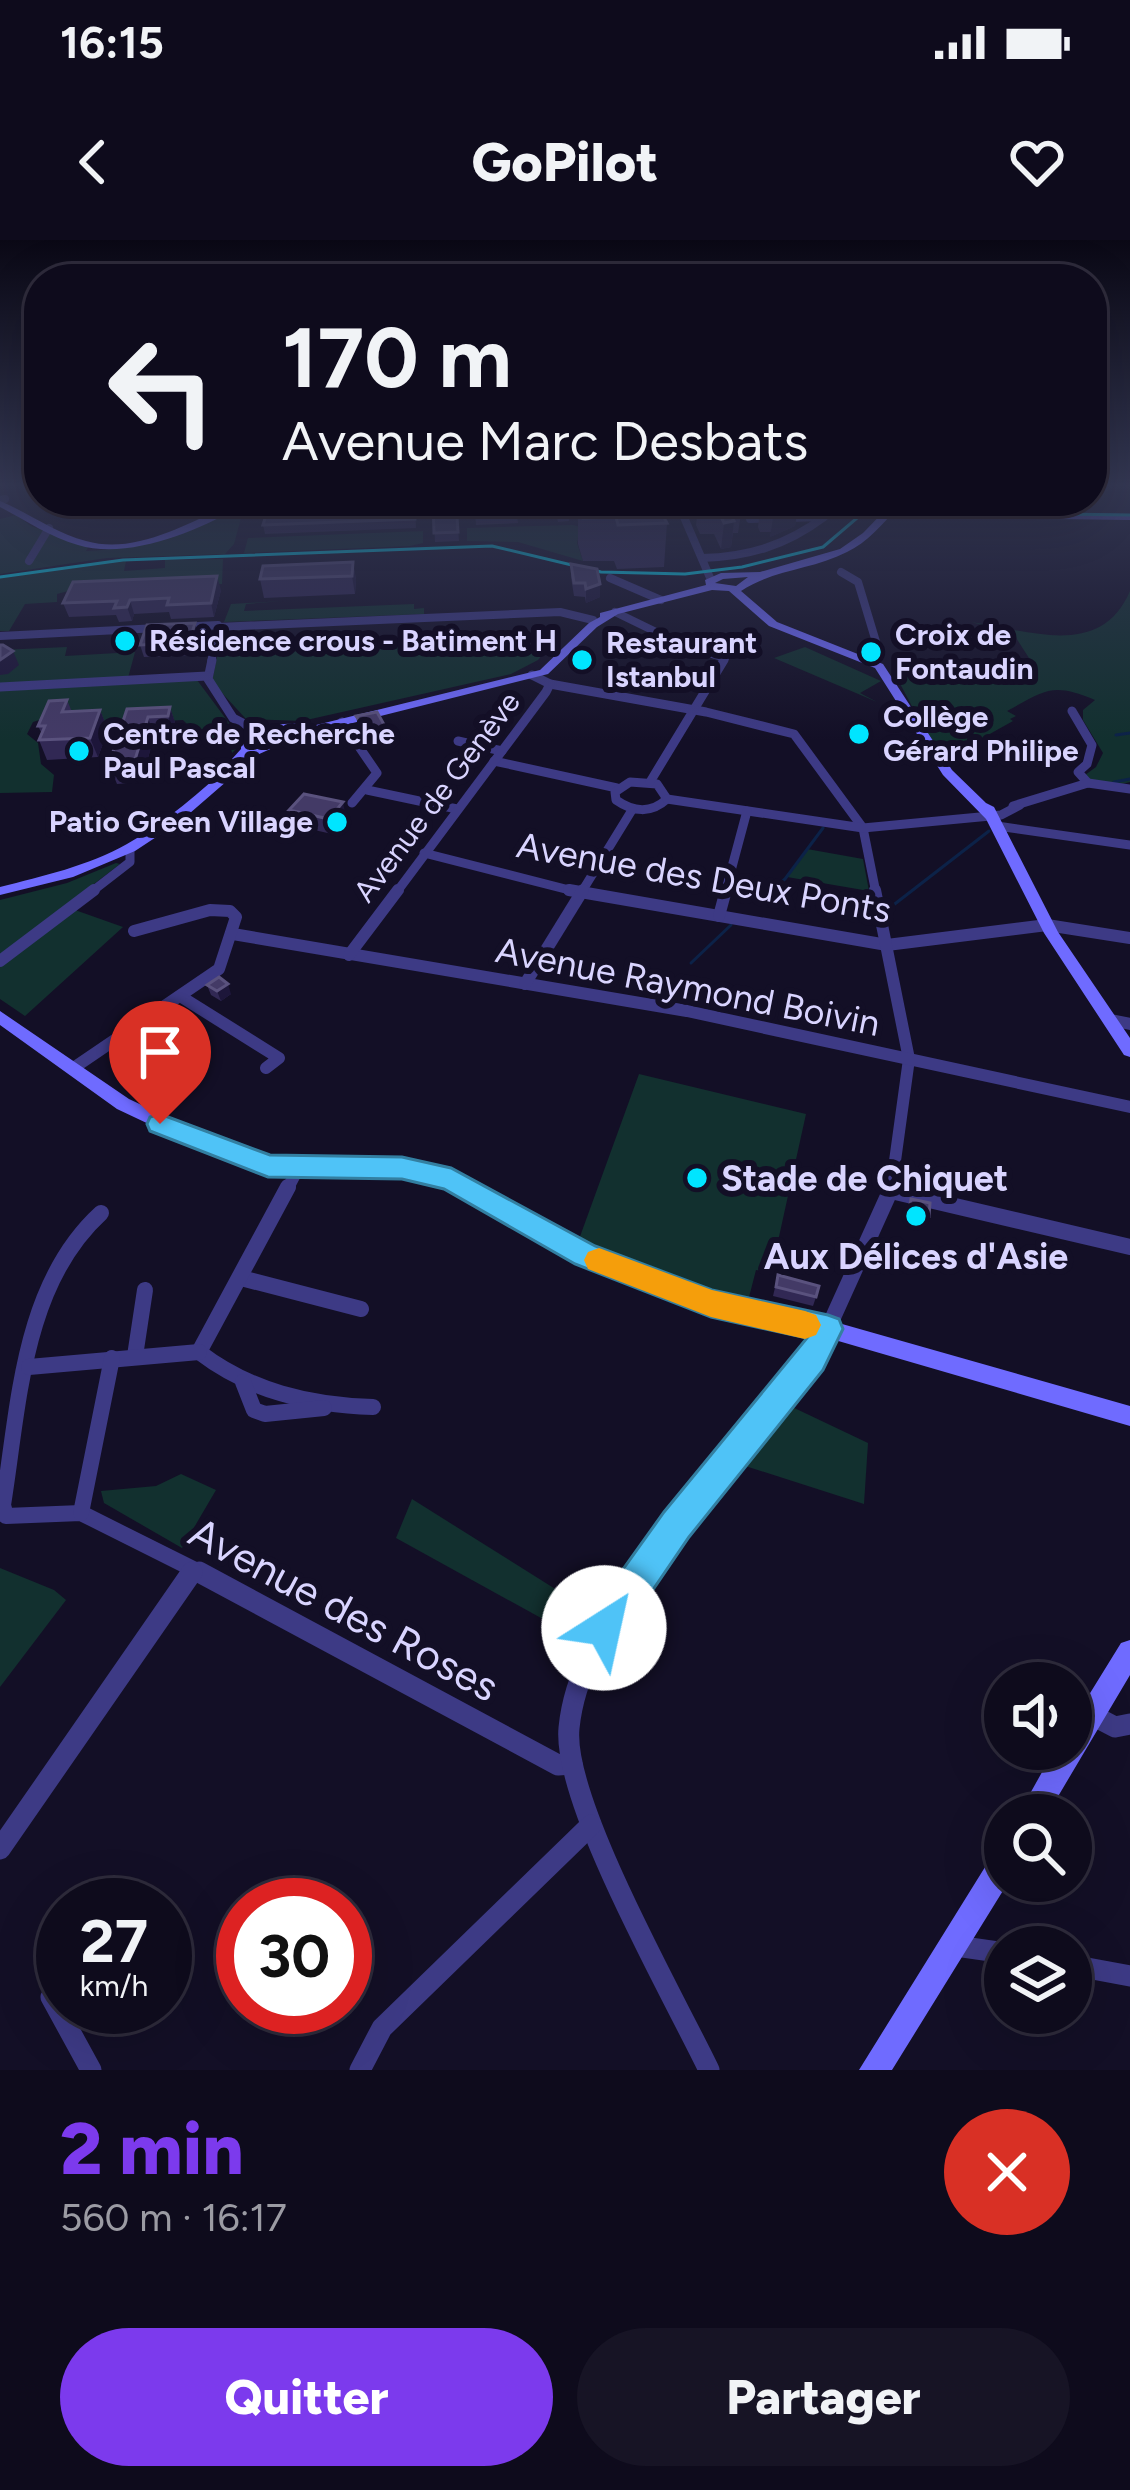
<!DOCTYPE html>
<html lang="fr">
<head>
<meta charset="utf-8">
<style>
  :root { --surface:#0e0b1c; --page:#171425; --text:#f1f3f6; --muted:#9b9ba3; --line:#2e2b3b; --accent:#7c3aed }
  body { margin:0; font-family:Figtree,sans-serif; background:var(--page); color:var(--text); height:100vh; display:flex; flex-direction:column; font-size:45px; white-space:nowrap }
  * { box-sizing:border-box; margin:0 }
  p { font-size:39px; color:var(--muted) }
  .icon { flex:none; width:66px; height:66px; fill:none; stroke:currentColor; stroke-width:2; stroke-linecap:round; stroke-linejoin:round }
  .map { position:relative; height:1830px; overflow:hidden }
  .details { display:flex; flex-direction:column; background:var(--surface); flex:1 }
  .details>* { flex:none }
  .guide { position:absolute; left:24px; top:24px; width:1083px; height:252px; border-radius:48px; box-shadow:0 12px 48px #0002,0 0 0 3px var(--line); background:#0e0b1c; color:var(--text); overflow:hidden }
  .controls { position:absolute; left:984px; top:1422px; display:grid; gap:24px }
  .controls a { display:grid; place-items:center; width:108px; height:108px; border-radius:50%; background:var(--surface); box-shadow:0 12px 48px #0002,0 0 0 3px var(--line); font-size:60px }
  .speed { position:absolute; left:36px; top:1638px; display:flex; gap:24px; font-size:60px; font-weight:700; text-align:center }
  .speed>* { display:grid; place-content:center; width:156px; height:156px; border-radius:50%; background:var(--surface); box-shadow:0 12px 48px #0002,0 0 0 3px var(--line); line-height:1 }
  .speed small { font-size:30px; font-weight:400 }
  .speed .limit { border:18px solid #d22; background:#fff; color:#111 }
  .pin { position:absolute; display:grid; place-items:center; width:102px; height:102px; color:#fff; margin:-123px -51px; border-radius:50% 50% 50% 0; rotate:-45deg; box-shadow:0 0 12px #0007 }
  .pin .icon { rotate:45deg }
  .me { position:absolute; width:132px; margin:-66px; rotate:35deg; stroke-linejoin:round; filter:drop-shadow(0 0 9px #0008) }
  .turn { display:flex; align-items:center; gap:42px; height:252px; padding:0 60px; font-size:54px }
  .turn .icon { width:156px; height:156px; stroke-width:2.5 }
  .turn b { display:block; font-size:84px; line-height:102px }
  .round { display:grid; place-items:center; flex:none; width:126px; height:126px; border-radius:63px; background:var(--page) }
  .headline { display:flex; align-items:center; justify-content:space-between; height:204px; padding:0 60px }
  h1 { font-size:72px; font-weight:800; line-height:90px; color:var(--accent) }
  .button { display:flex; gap:24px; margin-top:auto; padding:24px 60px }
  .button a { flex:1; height:138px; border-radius:72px; background:var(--accent); color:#fff; font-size:48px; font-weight:800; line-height:138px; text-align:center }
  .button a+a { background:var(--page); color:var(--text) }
  .status { display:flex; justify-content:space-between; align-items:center; height:84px; padding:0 60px; background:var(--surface); direction:ltr }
  .status svg { height:33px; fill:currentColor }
  header { display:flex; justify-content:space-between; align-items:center; height:156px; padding:0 60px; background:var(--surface); font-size:54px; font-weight:800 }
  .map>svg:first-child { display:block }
  .green { fill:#12302f }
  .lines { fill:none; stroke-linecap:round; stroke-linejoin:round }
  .stream { stroke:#0c2248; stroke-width:3 }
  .street-far4 { stroke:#3d3a85; stroke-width:8 }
  .street-far3 { stroke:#3d3a85; stroke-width:9 }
  .street-far2 { stroke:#3d3a85; stroke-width:12 }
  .street-far1 { stroke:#3d3a85; stroke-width:16 }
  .street { stroke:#3d3a85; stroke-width:21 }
  .secondary { fill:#6f6bff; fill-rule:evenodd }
  .tram { stroke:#00e5ff; stroke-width:3 }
  .wall { fill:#312854 }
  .shaded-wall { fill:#1d163a }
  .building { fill:#433a66; stroke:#5a527e; stroke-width:3 }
  .route { fill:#4fc3f7; stroke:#337fa1; stroke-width:3 }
  .slow { fill:#f59e0b }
  .poi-dot { fill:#00e5ff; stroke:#130f26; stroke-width:4.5 }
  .labels { text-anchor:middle; stroke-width:12; stroke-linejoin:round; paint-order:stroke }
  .far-poi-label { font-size:30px; font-weight:bold; fill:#d9d4ff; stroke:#130f26; text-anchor:start }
  .far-street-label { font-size:30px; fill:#d9d4ff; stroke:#130f26 }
  .street-label { font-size:36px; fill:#d9d4ff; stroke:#130f26 }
  .poi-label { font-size:36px; font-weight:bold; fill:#d9d4ff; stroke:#130f26; text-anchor:start }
  .near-street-label { font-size:42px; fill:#d9d4ff; stroke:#130f26 }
</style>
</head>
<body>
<div class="status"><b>16:15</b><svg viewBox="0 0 49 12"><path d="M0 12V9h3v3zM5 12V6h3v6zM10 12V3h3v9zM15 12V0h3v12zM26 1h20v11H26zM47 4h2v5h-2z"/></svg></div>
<header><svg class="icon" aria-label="back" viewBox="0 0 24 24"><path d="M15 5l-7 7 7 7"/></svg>GoPilot<svg class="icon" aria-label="heart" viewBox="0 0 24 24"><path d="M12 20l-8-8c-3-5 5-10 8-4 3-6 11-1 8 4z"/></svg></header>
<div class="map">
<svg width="1130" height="1830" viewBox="0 0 1130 1830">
  <rect width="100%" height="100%" fill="#130f26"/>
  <g class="green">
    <path d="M244,267L234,304L225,314L107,318L0,334V279L16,275L31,286L88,307L86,311C146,310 189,281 244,267Z"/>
    <path d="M573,285L580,287L577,303L583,321L518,302L467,301V288Z"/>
    <path d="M423,291V303L410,306L244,313L248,298Z"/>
    <path d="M223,319L222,344L72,350L57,354V362L25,364L9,391H0V338L126,321L124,331L165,328V320Z"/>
    <path d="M1130,351V542C1114,547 1098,547 1085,535L1096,527L1103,513L1083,480V470L1095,460C1052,442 1046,450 1007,471L1016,476L1010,479L1013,481L945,519L927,495L895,434L1021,440L1036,429L1013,393L971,382C1031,391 1101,419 1130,351Z"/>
    <path d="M283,361L246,364L244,371L414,364V369L424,368V374L224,382L231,364Z"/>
    <path d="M410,399L521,403L547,409L538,420L511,434L302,481L246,479L212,442L219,407L265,404L280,412L354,409L356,401Z"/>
    <path d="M67,407L65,416L135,412L128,438L0,444V410Z"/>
    <path d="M805,407L881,441L860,453L877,462L774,418Z"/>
    <path d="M197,440L235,491L238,507L232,513L229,498L187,499L189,486L183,480C154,481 121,487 92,484C70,481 55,474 33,482L27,494L38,503L41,524L54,535L52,552L0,553V449Z"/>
    <path d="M807,609L863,619L869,651L787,637Z"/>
    <path d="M116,623L120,624L0,716V660L67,643Z"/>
    <path d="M75,670L123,687L25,776L0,759V727Z"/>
    <path d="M639,834L806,874L771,1033L756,1030L747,1065L578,1002Z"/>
    <path d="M788,1165L868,1203L864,1264L739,1224Z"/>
    <path d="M181,1234L216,1250L182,1308L104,1263L101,1251L156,1246Z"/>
    <path d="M412,1259L595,1374L579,1399L396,1298Z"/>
    <path d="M0,1328L54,1350L66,1360L0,1447Z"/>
  </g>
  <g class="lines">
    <g class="stream">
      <path d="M1116,495L1130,493"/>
      <path d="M1114,542L1130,539"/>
      <path d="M757,662L785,639L823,588"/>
      <path d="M887,670L989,591"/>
      <path d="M691,723L731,685"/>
    </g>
    <g class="street-far4">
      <path d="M0,260L5,259"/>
      <path d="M677,261L711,340"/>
      <path d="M1061,261L1070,262"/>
      <path d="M750,279L824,277"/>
      <path d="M702,318C748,317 787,305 824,277L814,261"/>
      <path d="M29,321L49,288"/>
      <path d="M841,332L858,342L880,415L870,420"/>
      <path d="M610,338L661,360"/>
      <path d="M615,372L685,406L725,418L722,423"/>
      <path d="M218,387L560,372L593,380"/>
      <path d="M0,396L218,385L211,423"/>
    </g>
    <g class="street-far3">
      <path d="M212,420L208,439L233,478L254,489"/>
      <path d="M550,444L706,472L794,494L863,588L876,653"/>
      <path d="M0,447L207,436"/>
      <path d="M1072,471L1092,505L1087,524L1078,532L1088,543"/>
      <path d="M342,482L377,533L352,563"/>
      <path d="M458,501L502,511"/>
      <path d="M494,521L617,548"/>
      <path d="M630,542L657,544L667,559C651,574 633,572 616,560L615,552Z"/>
      <path d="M650,542L724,420"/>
      <path d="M367,550L457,569"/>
      <path d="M667,559L863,588L1001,575L1020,565"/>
      <path d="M1013,566L1088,543L1130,549"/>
      <path d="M997,586L1130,605"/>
      <path d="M424,613L581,653"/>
      <path d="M90,653L130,622V608"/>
      <path d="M396,653L546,452L550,444L532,435"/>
      <path d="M581,653L632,570"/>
      <path d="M725,653L747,571"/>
    </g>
    <g class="street-far2">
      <path d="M569,650L887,705L1047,685L1130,698"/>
      <path d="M875,650L909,819L891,950"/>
      <path d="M719,676L726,650"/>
      <path d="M233,694L687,771L1130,867"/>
      <path d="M349,715L398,650"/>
      <path d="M0,721L94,650"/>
      <path d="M525,744L583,650"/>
      <path d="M180,756L279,818L266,828"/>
      <path d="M1111,780L1130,784"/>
      <path d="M72,829L219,729L236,677L230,671L210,670L134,691"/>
      <path d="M287,950L298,929"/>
    </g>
    <g class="street-far1">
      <path d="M891,951L1130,1007"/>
      <path d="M101,973C22,1045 19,1166 3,1265L6,1276L81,1273L205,1335"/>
      <path d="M241,1038L361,1069"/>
      <path d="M199,1112L288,947"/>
      <path d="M199,1112C250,1151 309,1165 373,1167"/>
      <path d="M135,1116L145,1050"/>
      <path d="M29,1127L199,1112"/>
      <path d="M243,1142L254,1170L265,1174L324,1168"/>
      <path d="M81,1273L112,1118"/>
      <path d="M190,1335L193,1330"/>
      <path d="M642,1335L821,1104L892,947"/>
    </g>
    <g class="street">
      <path d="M199,1332L558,1525L572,1524"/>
      <path d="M644,1332C610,1381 575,1426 569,1488C562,1561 674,1757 709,1830"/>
      <path d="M1090,1474L1115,1487L1130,1484"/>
      <path d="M0,1609L192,1332"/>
      <path d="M956,1706L1005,1713"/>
      <path d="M1071,1725L1130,1736"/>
      <path d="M51,1757L91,1830"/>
      <path d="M360,1830L382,1788L591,1585"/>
    </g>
    <g class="secondary">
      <path d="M0,261C29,273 55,293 86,301C137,316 193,280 238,261H250C205,288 131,321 78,305C50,297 25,280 0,267Z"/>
      <path d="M894,261H903C887,279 870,301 847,312C812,330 774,329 741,351L777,382L883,424L952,530L986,563L994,567L1058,692L1130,798V817L1124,815L1044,693L986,579L943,535L875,428L769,386L729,351L712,350L618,374L597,387L548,434L297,497L257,515L182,580L135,611L73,637L0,655V647C43,636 88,626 127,604C167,582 200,551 234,522L232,519L241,509V495L250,486L302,483L308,487L540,430L589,383L600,377V373L706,345L705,340L721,333L760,332L840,309L863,293ZM748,337L736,346L715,343L723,339ZM289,491L253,507V496L257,492Z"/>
      <path d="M957,261H977L1053,273L1130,274V280L1053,279Z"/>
      <path d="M0,771L129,859L235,909L282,921L426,925L473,940L592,1009L712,1054L828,1080L1130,1166V1186L828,1098L711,1072L578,1021L460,950L426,939L282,935L225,920L117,869L0,785Z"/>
      <path d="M1130,1400V1435L1047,1575H1018L1055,1509H1071V1484L1121,1403Z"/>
      <path d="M1005,1607V1641H1009L892,1830H859L995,1611Z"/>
    </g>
    <g class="tram">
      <path d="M975,261L1060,274L1130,275"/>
      <path d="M0,337L123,320L492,306L601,332L685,334L742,327L823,307L877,261"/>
    </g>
  </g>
  <g class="wall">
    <path d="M349,261L350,265L415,261L416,288L265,294L263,285L309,267L334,266Z"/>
    <path d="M433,261H456L459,301L435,302Z"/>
    <path d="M474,261L517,275L518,283L476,285Z"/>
    <path d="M554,261H574V276L569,275V281L558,282Z"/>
    <path d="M578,261L667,283L664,327L617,329L614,321H583L578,304Z"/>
    <path d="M699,261L742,267L738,293H733L731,307L721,309L714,294H700L696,285Z"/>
    <path d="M799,261L795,286L770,297L771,292H760L758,287L761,262Z"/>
    <path d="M353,322L356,340L355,354L264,358L260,339Z"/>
    <path d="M571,324L600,344V357L586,363L585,357L574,356L571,337Z"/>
    <path d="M221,350L214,377L171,379L169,372L134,374L132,381L119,382L116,375L69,377L63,363Z"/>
    <path d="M195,383L198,394L193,415L144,417L140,405Z"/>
    <path d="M67,460L72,472L100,470L108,490L98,517L47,520L39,500L42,494L38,486Z"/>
    <path d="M170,467L176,486L174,496L154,497L141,542L117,544L109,524L127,469Z"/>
    <path d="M356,476L387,490L389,504L374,510L359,491Z"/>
    <path d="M289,570L346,577L332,594L292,585Z"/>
    <path d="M207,745L231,754L221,761L211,755Z"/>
    <path d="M911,959L929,976L924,985L905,980L907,968Z"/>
    <path d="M778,1035L816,1057L813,1066L773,1056Z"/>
  </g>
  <g class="shaded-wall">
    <path d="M799,261L795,286L770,297L774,272Z"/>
    <path d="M734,281L731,307L721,309L724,283Z"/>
    <path d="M353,322L356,340L355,354L352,336Z"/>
    <path d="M217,336L221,350L214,377L211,363Z"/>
    <path d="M600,344V357L586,363V349Z"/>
    <path d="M130,360L134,374L132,381L127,367Z"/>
    <path d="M195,383L198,394L193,415L189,403Z"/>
    <path d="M13,411L19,425L8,434L0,435V420Z"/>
    <path d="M170,467L176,486L174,496L168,476Z"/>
    <path d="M100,470L108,490L98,517L90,498Z"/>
    <path d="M148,477L154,497L141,542L134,523Z"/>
    <path d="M387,490L389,504L374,510L371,496Z"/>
    <path d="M343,562L346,577L332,594L329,579Z"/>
    <path d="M228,744L231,754L221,761L217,751Z"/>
  </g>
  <g class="building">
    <path d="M270,261H307L306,267L334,266V261H349L348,265L369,264V261H415V279L263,285Z"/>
    <path d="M433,261H456L458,292L434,293Z"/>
    <path d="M474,261H515L517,275L476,277Z"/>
    <path d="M578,261H655L667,283L618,285L616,277L583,278Z"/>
    <path d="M699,261H738L742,267L727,268L734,281L724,283L717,268L703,269Z"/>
    <path d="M798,261L774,272L784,266L764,267L761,262Z"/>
    <path d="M353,322L352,336L260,339L263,326Z"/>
    <path d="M571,324L597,329L600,344L586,349L585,343H574Z"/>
    <path d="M217,336L211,363L167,365L169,358L130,360L127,367L114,368L117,361L63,363L73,342Z"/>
    <path d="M195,383L189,403L140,405L147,385Z"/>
    <path d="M0,405H3L13,411L0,420Z"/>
    <path d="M67,460L62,472L100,470L90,498L39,500L45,486H38L49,461Z"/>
    <path d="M170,467L168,476L148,477L134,523L109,524L127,469Z"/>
    <path d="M377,472L387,490L371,496L356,476Z"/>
    <path d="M304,554L343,562L329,579L289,570Z"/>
    <path d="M219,737L228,744L217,751L207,745Z"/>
    <path d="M911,959L930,963L929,976L909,971Z"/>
    <path d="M778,1035L819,1046L816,1057L776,1047Z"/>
  </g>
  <linearGradient id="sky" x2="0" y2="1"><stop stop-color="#0a0815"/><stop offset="0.49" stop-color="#333752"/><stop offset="1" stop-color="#333752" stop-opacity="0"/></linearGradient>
  <rect width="1130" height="500" fill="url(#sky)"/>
  <path class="route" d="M160,874L270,915L402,917L451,928L595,1006L712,1050L828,1075L839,1079L843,1089L823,1130L689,1297L618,1401L604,1406L591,1401L586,1388L591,1374L664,1272L807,1098L711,1077L575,1024L444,949L402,939L268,937L150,891L147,884L150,877Z"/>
  <path class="slow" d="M599,1008L712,1050L805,1071L816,1075L821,1085L816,1095L805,1099L711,1077L588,1029L584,1020L588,1012Z"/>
  <g class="poi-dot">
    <circle cx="125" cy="401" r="12"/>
    <circle cx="871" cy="412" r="12"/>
    <circle cx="582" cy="420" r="12"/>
    <circle cx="859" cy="494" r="12"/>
    <circle cx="79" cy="511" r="12"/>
    <circle cx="337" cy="582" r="12"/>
    <circle cx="697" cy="938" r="12"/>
    <circle cx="916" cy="976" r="12"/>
  </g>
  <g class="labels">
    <g class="far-poi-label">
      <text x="895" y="405">Croix de<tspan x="895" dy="34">Fontaudin</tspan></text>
      <text x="149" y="411">Résidence crous - Batiment H</text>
      <text x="606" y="413">Restaurant<tspan x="606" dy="34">Istanbul</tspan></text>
      <text x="883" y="487">Collège<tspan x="883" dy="34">Gérard Philipe</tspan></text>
      <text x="103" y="504">Centre de Recherche<tspan x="103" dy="34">Paul Pascal</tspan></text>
      <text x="313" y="592" text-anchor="end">Patio Green Village</text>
    </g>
    <g class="far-street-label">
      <text transform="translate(437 557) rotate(-53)" y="10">Avenue de Genève</text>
    </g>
    <g class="street-label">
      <text transform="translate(704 637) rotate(10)" y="13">Avenue des Deux Ponts</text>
      <text transform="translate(688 746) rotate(11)" y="13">Avenue Raymond Boivin</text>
    </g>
    <g class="poi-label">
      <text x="721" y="951">Stade de Chiquet</text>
      <text x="916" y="1029" text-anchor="middle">Aux Délices d'Asie</text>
    </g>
    <g class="near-street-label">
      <text transform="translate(344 1369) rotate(28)" y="15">Avenue des Roses</text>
    </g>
  </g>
</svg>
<div class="controls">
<a><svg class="icon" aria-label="sound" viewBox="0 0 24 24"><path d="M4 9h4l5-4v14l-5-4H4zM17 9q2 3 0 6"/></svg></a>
<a><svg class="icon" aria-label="search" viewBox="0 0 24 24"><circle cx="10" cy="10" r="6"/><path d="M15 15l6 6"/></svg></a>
<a><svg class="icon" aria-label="layers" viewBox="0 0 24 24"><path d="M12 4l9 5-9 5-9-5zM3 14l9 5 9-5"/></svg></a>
</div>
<div class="speed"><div>27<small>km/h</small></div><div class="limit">30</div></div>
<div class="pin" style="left:160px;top:884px;background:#d93025"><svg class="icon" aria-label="arrive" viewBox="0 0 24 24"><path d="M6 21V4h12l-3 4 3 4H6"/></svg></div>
<svg class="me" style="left:604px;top:1388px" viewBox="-20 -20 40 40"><circle r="19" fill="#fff"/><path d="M0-13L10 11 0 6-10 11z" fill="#4fc3f7"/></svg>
<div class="guide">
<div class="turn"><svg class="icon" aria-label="left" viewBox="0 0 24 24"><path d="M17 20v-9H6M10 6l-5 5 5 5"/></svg><div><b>170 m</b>Avenue Marc Desbats</div></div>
</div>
</div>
<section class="details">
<div class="headline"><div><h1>2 min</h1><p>560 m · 16:17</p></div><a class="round" style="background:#d93025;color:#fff"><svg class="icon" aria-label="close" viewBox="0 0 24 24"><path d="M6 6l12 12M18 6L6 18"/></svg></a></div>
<div class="button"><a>Quitter</a><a>Partager</a></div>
</section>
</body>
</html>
